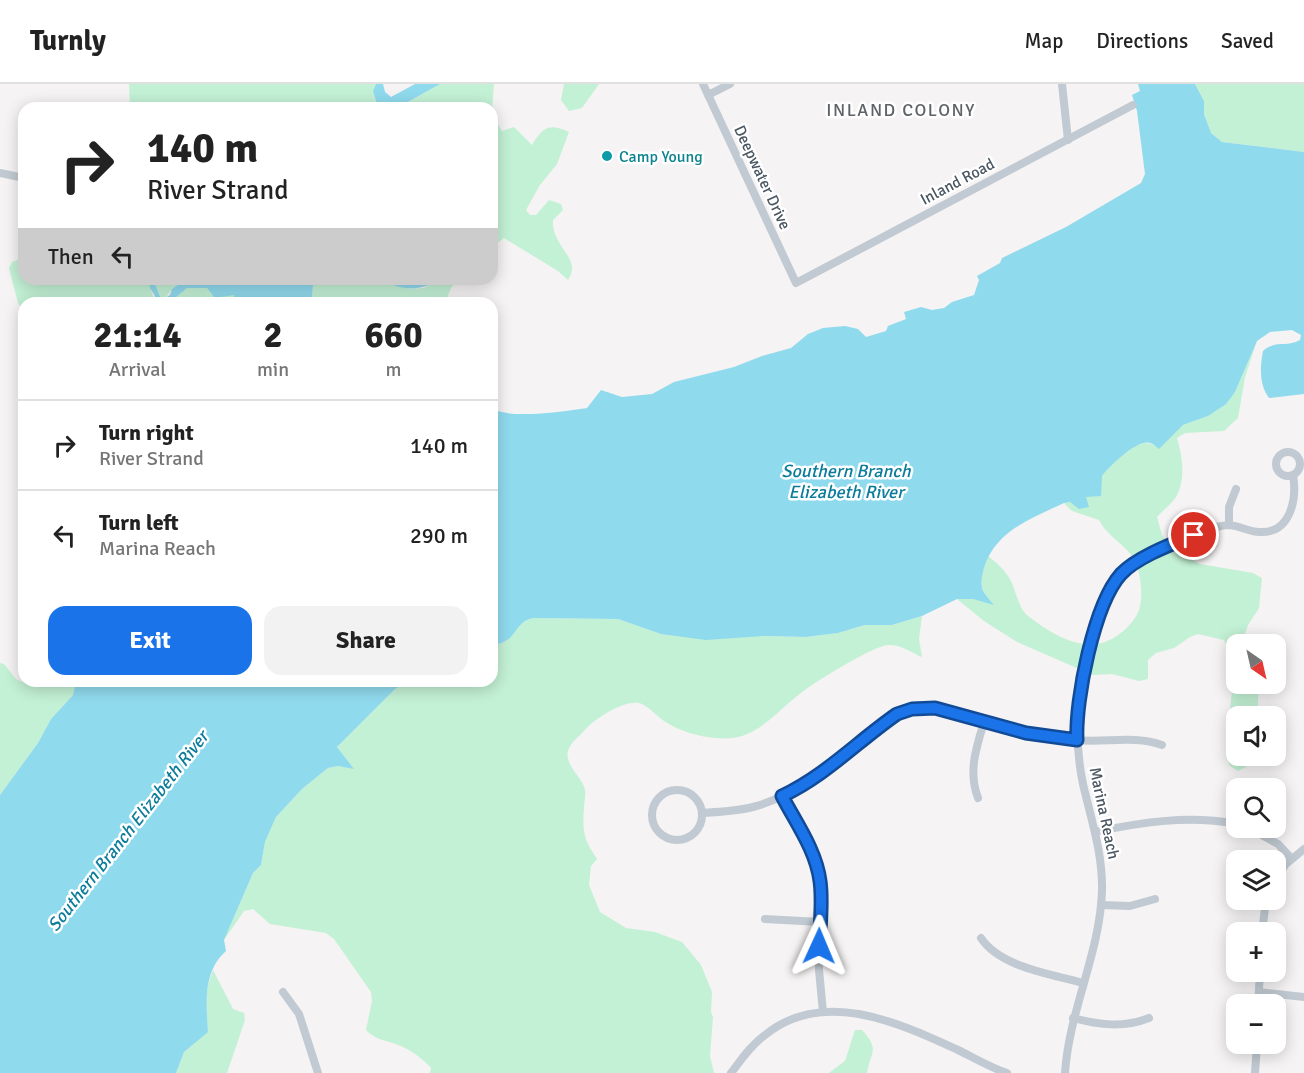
<!DOCTYPE html>
<html lang="en">
<head>
<meta charset="utf-8">
<style>
  :root { --surface:#fff; --page:#f2f2f2; --text:#222; --muted:#767676; --line:#e0e0e0; --accent:#1a73e8 }
  body { margin:0; font-family:Signika,sans-serif; background:var(--page); color:var(--text); height:100vh; display:flex; flex-direction:column; font-size:22px; white-space:nowrap }
  * { box-sizing:border-box; margin:0 }
  p { font-size:20px; color:var(--muted) }
  .icon { flex:none; width:33px; height:33px; fill:none; stroke:currentColor; stroke-width:2; stroke-linecap:round; stroke-linejoin:round }
  .map { position:relative; flex:1; overflow:hidden }
  .side { position:absolute; left:18px; top:213px; width:480px; height:390px; display:flex; flex-direction:column; background:var(--surface); border-radius:18px; box-shadow:0 3px 15px #0003 }
  .side>* { flex:none }
  .guide { position:absolute; left:18px; top:18px; width:480px; height:183px; border-radius:18px; box-shadow:0 3px 15px #0003; background:#fff; color:var(--text); overflow:hidden }
  .needle { width:39px; rotate:146deg }
  .tools { position:absolute; left:1226px; top:550px; display:grid; gap:12px }
  .tools a { display:grid; place-items:center; width:60px; height:60px; border-radius:12px; background:var(--surface); box-shadow:0 3px 15px #0003; font-size:30px }
  .pin { position:absolute; display:grid; place-items:center; width:51px; height:51px; color:#fff; margin:-26px; border:3px solid #fff; border-radius:50%; box-shadow:0 2px 6px #0007 }
  .me { position:absolute; width:66px; margin:-33px; rotate:1deg; stroke-linejoin:round; filter:drop-shadow(0 0 4px #0008) }
  .turn { display:flex; align-items:center; gap:21px; height:126px; padding:0 30px; font-size:27px }
  .turn .icon { width:78px; height:78px; stroke-width:2.5 }
  .turn b { display:block; font-size:42px; line-height:51px }
  .then { display:flex; align-items:center; height:57px; padding:0 30px; background:#0003; gap:12px; font-size:22px }
  .eta { display:flex; justify-content:space-evenly; align-items:center; height:102px; text-align:center }
  .eta b { font-size:36px; font-weight:700; line-height:42px }
  .action { display:flex; gap:12px; margin-top:auto; padding:12px 30px }
  .action a { flex:1; height:69px; border-radius:18px; background:var(--accent); color:#fff; font-size:24px; font-weight:700; line-height:69px; text-align:center }
  .action a+a { background:var(--page); color:var(--text) }
  ul { padding:0; list-style:none }
  li { display:flex; align-items:center; gap:18px; height:90px; padding:0 30px; border-top:2px solid var(--line) }
  li div { flex:1 }
  li b { display:block; font-size:22px }
  li em { font-style:normal }
  header { display:flex; align-items:center; gap:36px; box-sizing:border-box; height:84px; padding:0 30px; background:var(--surface); border-bottom:2px solid var(--line) }
  header strong { font-size:28px }
  nav { display:flex; gap:33px; margin-inline-start:auto; font-size:21px }
  .map>svg:first-child { display:block }
  .green { fill:#c3f1d5 }
  .water { fill:#90daee }
  .lines { fill:none; stroke-linecap:round; stroke-linejoin:round }
  .minor { stroke:#c1cad2; stroke-width:8 }
  .route-casing { stroke:#114b97; stroke-width:15 }
  .route { stroke:#1a73e8; stroke-width:10 }
  .culture-dot { fill:#0f9aa8; stroke:#fff; stroke-width:2 }
  .labels { text-anchor:middle; stroke-width:5; stroke-linejoin:round; paint-order:stroke }
  .culture-label { font-size:16px; fill:#0d838f; stroke:#fff; text-anchor:start }
  .street-label { font-size:16px; fill:#4a5661; stroke:#fff }
  .neighbourhood-label { font-size:18px; letter-spacing:1.5px; fill:#5f6368; stroke:#fff }
  .water-label { font-size:18px; font-style:italic; fill:#0c7c9b; stroke:#fff }
</style>
</head>
<body>
<header>
<strong>Turnly</strong>
<nav><a>Map</a><a>Directions</a><a>Saved</a></nav>
</header>
<div class="map">
<svg width="1304" height="989" viewBox="0 0 1304 989">
  <rect width="100%" height="100%" fill="#f5f3f3"/>
  <g class="green">
    <path d="M129,0H376L373,7L378,24H130Z"/>
    <path d="M440,0H494L492,25L397,24Z"/>
    <path d="M564,0H599L582,24L569,27L561,16Z"/>
    <path d="M1195,0H1304V68L1222,58L1211,49L1204,30V17Z"/>
    <path d="M492,31L502,47L514,43L532,61C543,43 549,39 569,48L557,80L540,101L526,126L530,131H536L549,116L561,120L563,126L553,136C551,163 583,174 568,196L558,187L504,154L492,163Z"/>
    <path d="M24,174V195H148L154,216L152,219H24V228L18,219L9,184L12,178Z"/>
    <path d="M153,195H218L216,199L199,196L170,207L165,215H161Z"/>
    <path d="M317,195H381L389,200L410,205L424,204L440,195H458L451,204L445,219H311L313,202Z"/>
    <path d="M187,204H207L219,214L225,211H234L233,218L236,219L270,217L271,219H169Z"/>
    <path d="M1257,257L1245,293L1238,334L1224,347L1185,349L1177,354C1182,371 1186,394 1177,411C1173,419 1163,426 1157,433L1162,451L1174,467L1200,480L1253,489L1262,494L1259,524L1248,541L1245,550L1250,561H1236V600H1259L1257,633H1236V672H1251L1247,682L1238,687L1230,682L1226,673L1233,594L1232,574L1224,556L1198,550L1190,553L1174,564L1156,569L1148,576V595L1139,597L1112,590L1093,591L1017,558L984,537L957,515H973L993,520C976,501 981,494 988,472C997,479 1004,485 1010,495C1016,506 1018,524 1028,532C1045,545 1063,557 1084,560C1106,564 1131,546 1139,526C1143,513 1141,497 1138,485C1132,462 1109,456 1099,436L1072,427L1064,419L1070,418L1088,423L1085,413C1098,397 1124,360 1146,359C1151,359 1155,362 1159,364L1183,341L1208,332L1235,308Z"/>
    <path d="M922,532L919,555L922,573C912,569 900,560 888,561C873,562 815,598 801,609C782,623 766,644 742,652C720,659 683,650 664,637C657,632 650,624 642,620C627,613 592,636 583,648C576,655 565,664 568,674C570,686 583,695 585,706C586,711 584,719 584,724C582,748 584,756 597,775L591,782L589,801L600,828L626,844L655,848L682,858L701,881L712,908L711,928L713,933L710,972L714,989H430L431,984C422,974 410,965 398,961C386,956 375,956 366,946L372,917L371,908L334,855L326,849L270,840L253,825L244,827L224,856L253,789L261,781L265,758L276,733L302,705L328,684L338,682L353,684L337,663L395,605L409,597H492V562C498,560 506,558 511,553C519,544 521,536 534,534L618,535L661,550L806,553L838,549L865,541H892Z"/>
    <path d="M0,579L4,580L16,595L22,598L76,597L73,611L51,635L38,659L0,711Z"/>
    <path d="M213,886L233,925L244,929L245,936L227,989H176L184,968L208,947C206,925 204,907 213,886Z"/>
    <path d="M855,946H862C880,966 871,967 867,989H829L845,977Z"/>
  </g>
  <g class="water">
    <path d="M376,0H383L385,8L391,13L415,0H440L397,24H378L373,7Z"/>
    <path d="M1138,0H1195L1204,17V30L1211,49L1222,58L1304,68V310L1269,314C1259,301 1260,282 1263,267C1277,255 1286,264 1300,256L1301,251L1292,246L1270,248L1257,257L1235,308L1226,320L1208,332L1183,341L1159,365C1156,363 1154,360 1150,359C1137,355 1110,382 1102,392L1101,412L1086,413L1089,423L1079,425L1070,418L1064,419C1032,434 995,447 984,484C979,503 981,506 994,521L973,515H957L922,532L892,541H865L838,549L806,553L764,552L706,556L661,550L618,535L534,534C521,536 519,544 511,553C506,558 498,560 492,562V324C508,336 567,327 587,324L601,306L622,313L652,310L674,298L734,283L762,272L791,264L808,250L823,244L845,242L858,245L866,253L886,247L888,242L906,235L904,228L921,223L932,226L944,224L952,218L974,211L979,196L977,192L1000,179L1002,174L1066,143L1141,99L1145,90L1137,27L1132,11L1140,7Z"/>
    <path d="M148,195H153L161,215H164L170,211L172,205L185,196L216,199L218,195H231L230,198C240,203 249,195 258,195C265,195 270,198 277,199L284,195H317L313,202L311,219C285,219 261,216 236,219L233,218L234,211L215,214L207,204H187L169,219H152L155,212L150,204Z"/>
    <path d="M381,195H440C421,208 400,207 381,195Z"/>
    <path d="M76,597H409L395,605L337,663L354,685L338,682L328,684L302,705L276,733L265,758L261,781L253,789L224,856L226,867C203,887 206,919 208,948L184,968L176,989H0V711L38,659L51,635L73,611Z"/>
  </g>
  <g class="lines">
    <g class="minor">
      <path d="M703,0L796,199L1133,21"/>
      <path d="M1062,0L1068,56"/>
      <path d="M708,11L730,0"/>
      <path d="M0,89L24,94"/>
      <circle cx="1288" cy="380" r="12"/>
      <path d="M1229,441V423L1236,405"/>
      <circle cx="677" cy="731" r="25"/>
      <path d="M782,712L810,764L820,797L819,886L823,928"/>
      <path d="M978,714C968,688 976,664 984,638"/>
      <path d="M703,729C720,728 737,727 753,723C810,708 851,663 897,630C931,615 965,633 999,642C1024,648 1050,654 1076,656C1105,659 1134,651 1162,661"/>
      <path d="M1249,744L1278,760L1291,774"/>
      <path d="M1095,748C1142,738 1189,731 1236,740"/>
      <path d="M1275,795L1286,780L1304,765"/>
      <path d="M1101,821L1130,822L1155,815"/>
      <path d="M765,835L820,838"/>
      <path d="M1262,849L1266,816"/>
      <path d="M981,854C1000,883 1051,890 1083,899"/>
      <path d="M283,908L299,930L318,989"/>
      <path d="M1259,908L1304,913"/>
      <path d="M1258,921L1260,888"/>
      <path d="M1073,934C1099,941 1124,944 1149,934"/>
      <path d="M731,989C741,976 751,961 765,951C823,904 897,938 956,965C973,973 989,983 1007,989"/>
      <path d="M1065,989C1069,927 1100,869 1102,807C1103,770 1091,735 1083,700C1070,638 1081,570 1108,514C1112,506 1116,496 1122,490C1137,473 1205,443 1228,441C1238,441 1249,448 1259,448C1291,450 1297,415 1293,391"/>
      <path d="M1255,989L1257,960"/>
    </g>
  </g>
  <g class="lines">
    <g class="route-casing">
      <path id="route" d="M819,862C820,841 823,818 820,797C816,766 796,739 782,712C825,692 858,657 897,630L912,625L935,624L1026,649L1077,656C1075,616 1094,520 1121,490C1137,473 1172,460 1194,451"/>
    </g>
    <use href="#route" class="route"/>
  </g>
  <circle class="culture-dot" cx="607" cy="72" r="6"/>
  <g class="labels">
    <g class="culture-label">
      <text x="619" y="78">Camp Young</text>
    </g>
    <g class="street-label">
      <text transform="translate(763 93) rotate(65)" y="6">Deepwater Drive</text>
      <text transform="translate(957 97) rotate(-28)" y="6">Inland Road</text>
      <text transform="translate(1105 729) rotate(78)" y="6">Marina Reach</text>
    </g>
    <g class="neighbourhood-label">
      <text x="901" y="32">INLAND COLONY</text>
    </g>
    <g class="water-label">
      <text x="846" y="393">Southern Branch<tspan x="846" dy="21">Elizabeth River</tspan></text>
      <text transform="translate(128 747) rotate(-52)" y="6">Southern Branch Elizabeth River</text>
    </g>
  </g>
</svg>
<div class="tools">
<a><svg class="needle" viewBox="-14 -14 28 28"><path d="M0-13l5 13h-10z" fill="#e53935"/><path d="M0 13l5-13h-10z" fill="#767676"/></svg></a>
<a><svg class="icon" aria-label="sound" viewBox="0 0 24 24"><path d="M4 9h4l5-4v14l-5-4H4zM17 9q2 3 0 6"/></svg></a>
<a><svg class="icon" aria-label="search" viewBox="0 0 24 24"><circle cx="10" cy="10" r="6"/><path d="M15 15l6 6"/></svg></a>
<a><svg class="icon" aria-label="layers" viewBox="0 0 24 24"><path d="M12 4l9 5-9 5-9-5zM3 14l9 5 9-5"/></svg></a>
<a>+</a>
<a>−</a>
</div>
<div class="pin" style="left:1194px;top:451px;background:#d93025"><svg class="icon" aria-label="arrive" viewBox="0 0 24 24"><path d="M6 21V4h12l-3 4 3 4H6"/></svg></div>
<svg class="me" style="left:819px;top:862px" viewBox="-20 -20 40 40"><path d="M0-17L14 15 0 8-14 15z" fill="#1a73e8" stroke="#fff" stroke-width="4"/></svg>
<div class="guide">
<div class="turn"><svg class="icon" aria-label="right" viewBox="0 0 24 24"><path d="M7 20v-9h11M14 6l5 5-5 5"/></svg><div><b>140 m</b>River Strand</div></div>
<div class="then">Then<svg class="icon" aria-label="left" viewBox="0 0 24 24"><path d="M17 20v-9H6M10 6l-5 5 5 5"/></svg></div>
</div>
<section class="side">
<div class="eta">
<div><b>21:14</b><p>Arrival</p></div>
<div><b>2</b><p>min</p></div>
<div><b>660</b><p>m</p></div>
</div>
<ul>
<li><svg class="icon" aria-label="right" viewBox="0 0 24 24"><path d="M7 20v-9h11M14 6l5 5-5 5"/></svg><div><b>Turn right</b><p>River Strand</p></div><em>140 m</em></li>
<li><svg class="icon" aria-label="left" viewBox="0 0 24 24"><path d="M17 20v-9H6M10 6l-5 5 5 5"/></svg><div><b>Turn left</b><p>Marina Reach</p></div><em>290 m</em></li>
</ul>
<div class="action"><a>Exit</a><a>Share</a></div>
</section>
</div>
</body>
</html>
